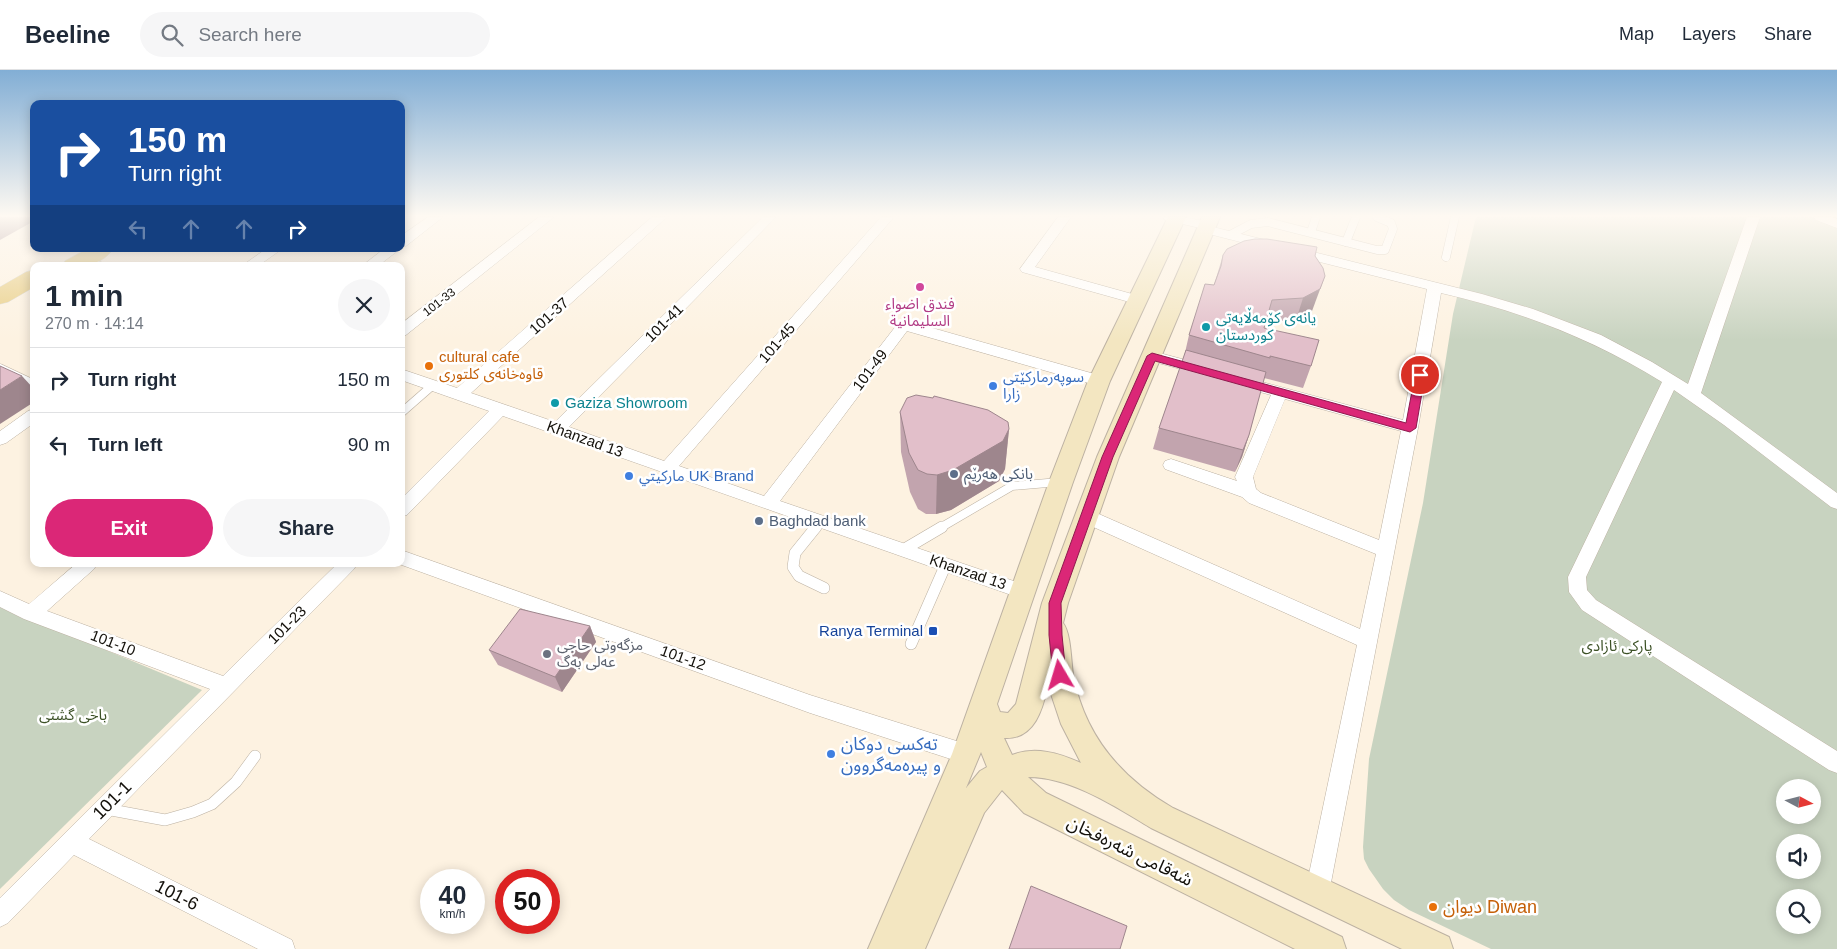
<!DOCTYPE html>
<html lang="en">
<head>
<meta charset="utf-8">
<style>
  :root { --surface:#fff; --page:#f6f6f7; --text:#1f2937; --muted:#747a83; --line:#e0e1e3; --accent:#db2777 }
  body { margin:0; font-family:Helvetica,"Noto Sans Arabic",sans-serif; background:var(--page); color:var(--text); height:100vh; display:flex; flex-direction:column; font-size:19px; white-space:nowrap }
  * { box-sizing:border-box; margin:0 }
  p { font-size:16px; color:var(--muted) }
  .icon { flex:none; width:28px; height:28px; fill:none; stroke:currentColor; stroke-width:2; stroke-linecap:round; stroke-linejoin:round }
  .map { position:relative; flex:1; overflow:hidden }
  .panel { position:absolute; left:30px; top:192px; width:375px; height:305px; display:flex; flex-direction:column; background:var(--surface); border-radius:10px; box-shadow:0 2px 12px #0003 }
  .panel>* { flex:none }
  .hud { position:absolute; left:30px; top:30px; width:375px; height:152px; border-radius:10px; box-shadow:0 2px 12px #0003; background:#1a4fa0; color:#fff; overflow:hidden }
  .needle { width:32px; rotate:97deg }
  .controls { position:absolute; left:1776px; top:709px; display:grid; gap:10px }
  .controls a { display:grid; place-items:center; width:45px; height:45px; border-radius:50%; background:var(--surface); box-shadow:0 2px 12px #0003; font-size:25px }
  .speed { position:absolute; left:420px; top:799px; display:flex; gap:10px; font-size:25px; font-weight:700; text-align:center }
  .speed>* { display:grid; place-content:center; width:65px; height:65px; border-radius:50%; background:var(--surface); box-shadow:0 2px 12px #0003; line-height:1 }
  .speed small { font-size:12px; font-weight:400 }
  .speed .limit { border:8px solid #d22; background:#fff; color:#111 }
  .pin { position:absolute; display:grid; place-items:center; width:42px; height:42px; color:#fff; margin:-21px; border:2px solid #fff; border-radius:50%; box-shadow:0 1px 5px #0007 }
  .me { position:absolute; width:55px; margin:-28px; rotate:353deg; stroke-linejoin:round; filter:drop-shadow(0 0 4px #0008) }
  .turn { display:flex; align-items:center; gap:18px; height:105px; padding:0 15px; font-size:22px }
  .turn .icon { width:65px; height:65px; stroke-width:2.5 }
  .turn b { display:block; font-size:35px; line-height:42px }
  .lanes { display:flex; align-items:center; height:48px; padding:0 15px; background:#0003; justify-content:center; gap:25px; direction:ltr }
  .lanes .off { opacity:.35 }
  .round { display:grid; place-items:center; flex:none; width:52px; height:52px; border-radius:26px; background:var(--page) }
  .overview { display:flex; align-items:center; justify-content:space-between; height:85px; padding:0 15px }
  h1 { font-size:30px; font-weight:700; line-height:38px }
  .button { display:flex; gap:10px; margin-top:auto; padding:10px 15px }
  .button a { flex:1; height:58px; border-radius:30px; background:var(--accent); color:#fff; font-size:20px; font-weight:700; line-height:58px; text-align:center }
  .button a+a { background:var(--page); color:var(--text) }
  ul { padding:0; list-style:none }
  li { display:flex; align-items:center; gap:15px; height:65px; padding:0 15px; border-top:1px solid var(--line) }
  li div { flex:1 }
  li b { display:block; font-size:19px }
  li em { font-style:normal }
  header { display:flex; align-items:center; gap:30px; box-sizing:border-box; height:70px; padding:0 25px; background:var(--surface); border-bottom:1px solid var(--line) }
  header strong { font-size:24px }
  nav { display:flex; gap:28px; margin-inline-start:auto; font-size:18px }
  .search { width:350px; height:45px; background:var(--page); display:flex; align-items:center; gap:12px; box-sizing:border-box; padding:0 18px; border-radius:28px; color:var(--muted); font-size:19px }
  .map>svg:first-child { display:block }
  .green { fill:#c8d3c0; fill-rule:evenodd }
  .lines { fill:none; stroke-linecap:round; stroke-linejoin:round }
  .service-far1-casing { stroke:#bcb1a2; stroke-width:9 }
  .service-casing { stroke:#bcb1a2; stroke-width:12 }
  .minor-casing { stroke:#bcb1a2; stroke-width:1 }
  .secondary-casing { stroke:#bcb1a2; stroke-width:2 }
  .primary-casing { stroke:#d9d9d8; stroke-width:1 }
  .service-far1 { stroke:#fff; stroke-width:8 }
  .service { stroke:#fff; stroke-width:11 }
  .minor { fill:#fff; fill-rule:evenodd }
  .secondary { fill:#f3e6c1; fill-rule:evenodd }
  .primary { fill:#e8cd83; fill-rule:evenodd }
  .wall { fill:#c2a4ae }
  .shaded-wall { fill:#9e868d }
  .building { fill:#e2bfca; stroke:#9e868d }
  .route { fill:#db2777; stroke:#8e194d }
  .hotel-dot { fill:#d1479c; stroke:#fff; stroke-width:2 }
  .culture-dot { fill:#0f9aa8; stroke:#fff; stroke-width:2 }
  .food-dot { fill:#e8710a; stroke:#fff; stroke-width:2 }
  .shop-dot { fill:#3f7fe0; stroke:#fff; stroke-width:2 }
  .service-dot { fill:#5c6f8a; stroke:#fff; stroke-width:2 }
  .transit-dot { fill:#1a4fb4; stroke:#fff; stroke-width:2 }
  .worship-dot { fill:#6b7280; stroke:#fff; stroke-width:2 }
  .labels { text-anchor:middle; stroke-width:5; stroke-linejoin:round; paint-order:stroke }
  .far-street-label { font-size:12px; fill:#13100a; stroke:#fff }
  .hotel-label { font-size:15px; fill:#b23c85; stroke:#fff }
  .street-label { font-size:15px; fill:#13100a; stroke:#fff }
  .culture-label { font-size:15px; fill:#0d838f; stroke:#fff; text-anchor:start }
  .food-label { font-size:15px; fill:#c56008; stroke:#fff; text-anchor:start }
  .shop-label { font-size:15px; fill:#366cbe; stroke:#fff; text-anchor:start }
  .service-label { font-size:15px; fill:#4e5e75; stroke:#fff; text-anchor:start }
  .transit-label { font-size:15px; fill:#164399; stroke:#fff; text-anchor:end }
  .worship-label { font-size:15px; fill:#5b616d; stroke:#fff; text-anchor:start }
  .park-label { font-size:15px; fill:#3b5025; stroke:#fff }
  .near-shop-label { font-size:18px; fill:#366cbe; stroke:#fff; text-anchor:start }
  .near-street-label { font-size:18px; fill:#13100a; stroke:#fff }
  .near-food-label { font-size:18px; fill:#c56008; stroke:#fff; text-anchor:start }
</style>
</head>
<body>
<header>
<strong>Beeline</strong>
<div class="search"><svg class="icon" aria-label="search" viewBox="0 0 24 24"><circle cx="10" cy="10" r="6"/><path d="M15 15l6 6"/></svg>Search here</div>
<nav><a>Map</a><a>Layers</a><a>Share</a></nav>
</header>
<div class="map">
<svg width="1837" height="879" viewBox="0 0 1837 879">
  <rect width="100%" height="100%" fill="#fdf2e1"/>
  <g class="green">
    <path d="M1476,147H1837V879H1491L1409,840L1394,830L1383,819L1369,799L1364,789L1363,777L1369,689L1423,433L1453,244ZM1785,718H1812V745H1785ZM1785,772H1812V800H1785ZM1785,828H1812V855H1785Z"/>
    <path d="M0,536L202,620L0,819Z"/>
  </g>
  <g class="lines">
    <g class="service-far1-casing">
      <g id="service-far1">
        <path d="M1311,162L1316,147"/>
        <path d="M1230,165L1251,154L1268,152L1377,180H1385L1393,159L1391,153L1377,147"/>
        <path d="M1346,172L1356,147"/>
        <path d="M1446,187L1455,147"/>
        <path d="M0,298L34,314"/>
        <path d="M401,343L433,315"/>
        <path d="M815,458L821,452"/>
        <path d="M940,458L1012,416L1059,412"/>
      </g>
    </g>
    <g class="service-casing">
      <g id="service">
        <path d="M816,457L795,483L793,497L799,506L824,518"/>
        <path d="M903,480L942,457"/>
        <path d="M911,574L946,494"/>
        <path d="M106,739L165,750L193,742L212,734L236,712L255,686"/>
      </g>
    </g>
    <g class="minor-casing">
      <g id="minor">
        <path d="M428,147H443L406,176L401,177V166Z"/>
        <path d="M539,147H554L406,265L401,267V254Z"/>
        <path d="M652,147H667L471,323L555,352L763,147H776L569,357L664,391L881,147H894L679,396L764,426L899,252L904,250L1105,307L1107,311L1105,315L1099,316L907,261L780,431L1031,517L1033,522L1031,527L1024,530L1017,527L503,346L407,445L401,447V429L489,341L401,310V299L457,318Z"/>
        <path d="M1058,147H1071L1035,197L1143,227L1145,230L1143,233H1133L1022,202L1020,199Z"/>
        <path d="M1163,147C1180,146 1195,149 1212,153L1213,157L1482,224L1533,239L1601,265L1652,292L1688,314L1747,147H1760L1701,323L1837,423V439L1831,437L1724,355L1674,320L1586,507L1587,520L1596,530L1837,681V703L1829,700L1582,540L1569,522L1568,507L1662,312C1593,269 1520,241 1441,223L1418,358L1329,823L1325,831L1317,835L1309,831L1305,823L1357,575L1080,451L1077,446L1080,441L1086,439L1092,441L1360,559L1376,484L1249,433L1242,427L1165,399L1163,395L1165,391L1171,389L1237,411L1235,407L1271,325L1234,315L1232,311L1234,307L1240,306L1403,350L1427,219L1201,162L1200,158L1165,150ZM1285,329L1401,361L1379,470L1261,423L1256,419L1253,407Z"/>
        <path d="M1814,147H1832L1837,149V158L1816,150Z"/>
        <path d="M266,179H282L258,196H242Z"/>
        <path d="M384,179H400L378,196H362Z"/>
        <path d="M82,187L104,193L106,196C96,197 82,199 75,191Z"/>
        <path d="M1152,281L1208,296L1211,300L1208,304L1203,305L1147,290L1144,286L1147,282Z"/>
        <path d="M34,339V353L6,373L0,375V361L28,341Z"/>
        <path d="M401,480L810,625L966,674L973,677L977,684L973,691L966,694L810,643L399,494H401Z"/>
        <path d="M76,494H97L94,499L47,541L223,606L337,494H357L354,499L89,769L292,870L295,879H258L74,785L8,853L0,857V828L210,619L24,549L0,537V521L29,534Z"/>
      </g>
    </g>
    <g class="secondary-casing">
      <path id="secondary" d="M1168,147H1186L1110,311L1073,412L997,634L1000,642L1008,643L1016,634L1042,533L1097,387L1202,147H1220L1119,387L1068,533L1063,553C1071,563 1071,591 1073,604C1084,665 1121,708 1173,738L1449,867L1453,879H1402L1151,758C1116,737 1071,707 1028,707L1046,723L1342,867L1346,879H1295L1024,743L1002,720L984,743L925,879H868L952,684L1049,412L1088,311ZM1048,615L1061,654L1081,693C1059,683 1035,676 1012,685L1004,668C1035,670 1043,638 1048,615ZM981,682L987,697L980,701L966,718Z"/>
    </g>
    <g class="primary-casing">
      <g id="primary">
        <path d="M87,179H113C101,197 81,196 62,196L65,191Z"/>
        <path d="M34,200V217L8,232L0,234V217L26,202Z"/>
      </g>
    </g>
    <use href="#service-far1" class="service-far1"/>
    <use href="#service" class="service"/>
    <use href="#minor" class="minor"/>
    <use href="#secondary" class="secondary"/>
    <use href="#primary" class="primary"/>
  </g>
  <g class="wall">
    <path d="M1223,185L1315,186L1312,241L1296,250L1265,252L1264,258L1311,296L1303,318L1264,308L1249,365L1242,387L1235,402L1153,379L1159,358L1184,287L1189,265L1214,215Z"/>
    <path d="M933,328L1009,359L1005,399L999,411L951,440L936,444H926L918,439L910,422L901,382L900,342Z"/>
    <path d="M590,556L596,572L562,622L498,595L489,580Z"/>
  </g>
  <g class="shaded-wall">
    <path d="M0,147H34V151L0,170Z"/>
    <path d="M1325,206L1312,241L1296,250L1303,228Z"/>
    <path d="M22,306L34,319V332L0,354V320Z"/>
    <path d="M1009,359L1005,399L999,411L951,440L936,444L937,405Z"/>
    <path d="M1249,365L1242,387L1235,402L1243,380Z"/>
    <path d="M590,556L596,572L562,622L555,607Z"/>
  </g>
  <g class="building">
    <path d="M1255,169H1267L1317,177L1315,186L1323,198L1325,206L1320,219L1303,228L1272,230L1264,258L1319,270L1311,296L1270,286V288L1189,265L1205,214L1214,215L1221,196L1223,185L1227,179L1244,171Z"/>
    <path d="M1186,280L1266,302L1249,365L1243,380L1159,358Z"/>
    <path d="M0,296L22,306L0,320Z"/>
    <path d="M916,325L933,328L934,326L988,340L1008,352L1009,359L1003,371L953,400L937,405L927,404L918,400L909,383L900,342L907,328Z"/>
    <path d="M520,539L590,556L555,607L489,580Z"/>
    <path d="M1031,816L1127,856L1120,879H1009Z"/>
  </g>
  <linearGradient id="sky" x2="0" y2="1"><stop stop-color="#82aed5"/><stop offset="0.54" stop-color="#fef9f2"/><stop offset="1" stop-color="#fef9f2" stop-opacity="0"/></linearGradient>
  <rect width="1837" height="270" fill="url(#sky)"/>
  <path class="route" d="M1152,283L1406,353L1415,305L1420,302L1423,303L1425,305L1416,358L1410,362L1155,291L1113,387L1061,533L1062,565L1066,605L1064,609L1060,611L1055,609L1053,605L1049,565V533L1102,387L1147,286Z"/>
  <circle class="hotel-dot" cx="920" cy="217" r="5"/>
  <g class="culture-dot">
    <circle cx="1206" cy="257" r="5"/>
    <circle cx="555" cy="333" r="5"/>
  </g>
  <g class="food-dot">
    <circle cx="429" cy="296" r="5"/>
    <circle cx="1433" cy="837" r="5"/>
  </g>
  <g class="shop-dot">
    <circle cx="993" cy="316" r="5"/>
    <circle cx="629" cy="406" r="5"/>
    <circle cx="831" cy="684" r="5"/>
  </g>
  <g class="service-dot">
    <circle cx="954" cy="404" r="5"/>
    <circle cx="759" cy="451" r="5"/>
  </g>
  <rect class="transit-dot" x="928" y="556" width="10" height="10" rx="2.5"/>
  <circle class="worship-dot" cx="547" cy="584" r="5"/>
  <g class="labels">
    <g class="far-street-label">
      <text transform="translate(439 232) rotate(-38)" y="4">101-33</text>
    </g>
    <g class="hotel-label">
      <text x="920" y="239">فندق اضواء<tspan x="920" dy="17">السليمانية</tspan></text>
    </g>
    <g class="street-label">
      <text transform="translate(549 246) rotate(-42)" y="5">101-37</text>
      <text transform="translate(664 253) rotate(-45)" y="5">101-41</text>
      <text transform="translate(777 273) rotate(-49)" y="5">101-45</text>
      <text transform="translate(870 300) rotate(-53)" y="5">101-49</text>
      <text transform="translate(585 369) rotate(20)" y="5">Khanzad 13</text>
      <text transform="translate(968 502) rotate(19)" y="5">Khanzad 13</text>
      <text transform="translate(287 555) rotate(-45)" y="5">101-23</text>
      <text transform="translate(113 573) rotate(21)" y="5">101-10</text>
      <text transform="translate(683 588) rotate(20)" y="5">101-12</text>
    </g>
    <g class="culture-label">
      <text x="1216" y="253">یانەی کۆمەڵایەتی<tspan x="1216" dy="17">کوردستان</tspan></text>
      <text x="565" y="338">Gaziza Showroom</text>
    </g>
    <g class="food-label">
      <text x="439" y="292">cultural cafe<tspan x="439" dy="17">قاوەخانەی کلتوری</tspan></text>
    </g>
    <g class="shop-label">
      <text x="1003" y="312">سوپەرمارکێتی<tspan x="1003" dy="17">زارا</tspan></text>
      <text x="639" y="411">مارکيتي UK Brand</text>
    </g>
    <g class="service-label">
      <text x="964" y="409">بانکی هەرێم</text>
      <text x="769" y="456">Baghdad bank</text>
    </g>
    <g class="transit-label">
      <text x="923" y="566">Ranya Terminal</text>
    </g>
    <g class="worship-label">
      <text x="557" y="580">مزگەوتی حاجی<tspan x="557" dy="17">عەلی بەگ</tspan></text>
    </g>
    <g class="park-label">
      <text x="1617" y="581">پارکی ئازادی</text>
      <text x="73" y="650">باخی گشتی</text>
    </g>
    <g class="near-shop-label">
      <text x="841" y="680">تەکسی دوکان<tspan x="841" dy="21">و پیرەمەگروون</tspan></text>
    </g>
    <g class="near-street-label">
      <text transform="translate(112 730) rotate(-45)" y="6">101-1</text>
      <text transform="translate(1130 781) rotate(26)" y="6">شەقامی شەرەفخان</text>
      <text transform="translate(177 825) rotate(27)" y="6">101-6</text>
    </g>
    <g class="near-food-label">
      <text x="1443" y="843">دیوان Diwan</text>
    </g>
  </g>
</svg>
<div class="controls">
<a><svg class="needle" viewBox="-14 -14 28 28"><path d="M0-13l5 13h-10z" fill="#e53935"/><path d="M0 13l5-13h-10z" fill="#747a83"/></svg></a>
<a><svg class="icon" aria-label="sound" viewBox="0 0 24 24"><path d="M4 9h4l5-4v14l-5-4H4zM17 9q2 3 0 6"/></svg></a>
<a><svg class="icon" aria-label="search" viewBox="0 0 24 24"><circle cx="10" cy="10" r="6"/><path d="M15 15l6 6"/></svg></a>
</div>
<div class="speed"><div>40<small>km/h</small></div><div class="limit">50</div></div>
<div class="pin" style="left:1420px;top:305px;background:#d93025"><svg class="icon" aria-label="arrive" viewBox="0 0 24 24"><path d="M6 21V4h12l-3 4 3 4H6"/></svg></div>
<svg class="me" style="left:1060px;top:605px" viewBox="-20 -20 40 40"><path d="M0-17L14 15 0 8-14 15z" fill="#db2777" stroke="#fff" stroke-width="4"/></svg>
<div class="hud">
<div class="turn"><svg class="icon" aria-label="right" viewBox="0 0 24 24"><path d="M7 20v-9h11M14 6l5 5-5 5"/></svg><div><b>150 m</b>Turn right</div></div>
<div class="lanes"><svg class="icon off" aria-label="left" viewBox="0 0 24 24"><path d="M17 20v-9H6M10 6l-5 5 5 5"/></svg><svg class="icon off" aria-label="ahead" viewBox="0 0 24 24"><path d="M12 20V5M6 11l6-6 6 6"/></svg><svg class="icon off" aria-label="ahead" viewBox="0 0 24 24"><path d="M12 20V5M6 11l6-6 6 6"/></svg><svg class="icon" aria-label="right" viewBox="0 0 24 24"><path d="M7 20v-9h11M14 6l5 5-5 5"/></svg></div>
</div>
<section class="panel">
<div class="overview"><div><h1>1 min</h1><p>270 m · 14:14</p></div><a class="round"><svg class="icon" aria-label="close" viewBox="0 0 24 24"><path d="M6 6l12 12M18 6L6 18"/></svg></a></div>
<ul>
<li><svg class="icon" aria-label="right" viewBox="0 0 24 24"><path d="M7 20v-9h11M14 6l5 5-5 5"/></svg><div><b>Turn right</b></div><em>150 m</em></li>
<li><svg class="icon" aria-label="left" viewBox="0 0 24 24"><path d="M17 20v-9H6M10 6l-5 5 5 5"/></svg><div><b>Turn left</b></div><em>90 m</em></li>
</ul>
<div class="button"><a>Exit</a><a>Share</a></div>
</section>
</div>
</body>
</html>
